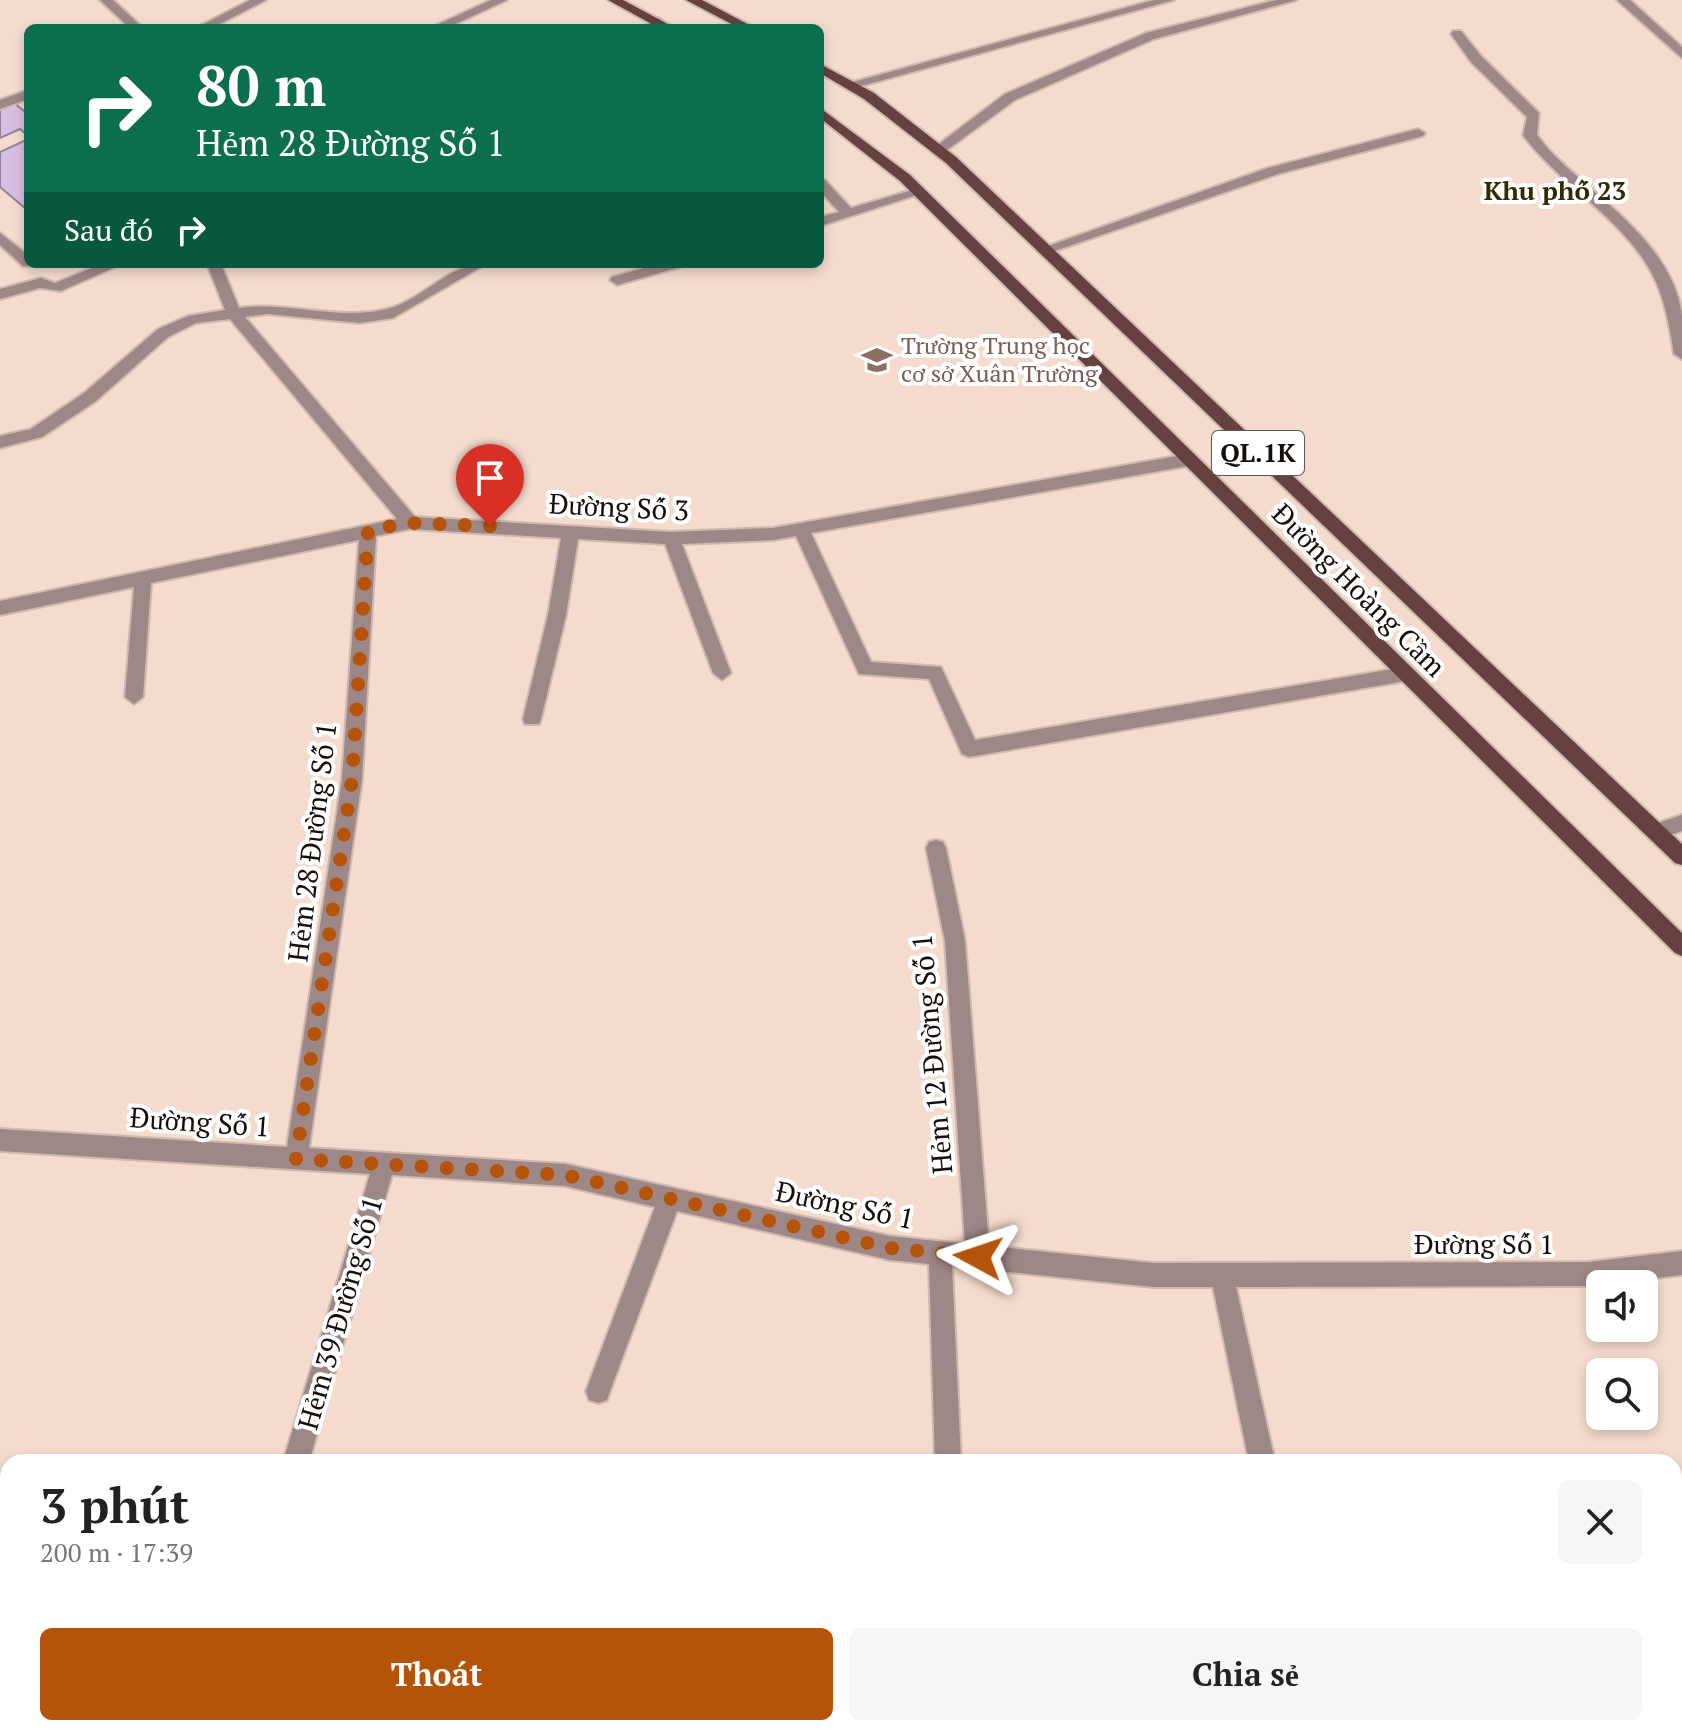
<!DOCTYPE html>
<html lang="vi">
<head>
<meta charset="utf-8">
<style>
  :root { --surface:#fff; --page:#f6f6f6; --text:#222; --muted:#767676; --accent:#b45309 }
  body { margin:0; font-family:"PT Serif",serif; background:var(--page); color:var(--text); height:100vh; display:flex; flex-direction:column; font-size:30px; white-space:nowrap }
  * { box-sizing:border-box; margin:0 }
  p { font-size:26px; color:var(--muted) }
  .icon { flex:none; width:44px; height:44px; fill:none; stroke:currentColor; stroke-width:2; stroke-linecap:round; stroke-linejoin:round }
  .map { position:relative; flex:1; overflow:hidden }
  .sheet { position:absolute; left:0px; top:1454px; width:1682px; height:282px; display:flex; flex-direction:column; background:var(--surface); border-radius:24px 24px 0 0; box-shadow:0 4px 12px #0003 }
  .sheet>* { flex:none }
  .top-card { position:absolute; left:24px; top:24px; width:800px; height:244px; border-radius:12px; box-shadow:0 4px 12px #0003; background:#0b6e4f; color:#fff; overflow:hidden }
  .controls { position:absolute; left:1586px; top:1270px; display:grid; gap:16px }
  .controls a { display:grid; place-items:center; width:72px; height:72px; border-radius:12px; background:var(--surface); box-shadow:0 4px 12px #0003; font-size:40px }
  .pin { position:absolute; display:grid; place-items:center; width:68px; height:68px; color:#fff; margin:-82px -34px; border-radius:50% 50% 50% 0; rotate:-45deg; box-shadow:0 0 8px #0007 }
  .pin .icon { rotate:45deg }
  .me { position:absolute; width:88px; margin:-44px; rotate:275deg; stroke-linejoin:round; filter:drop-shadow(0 0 6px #0008) }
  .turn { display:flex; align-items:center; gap:28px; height:168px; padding:0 40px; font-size:36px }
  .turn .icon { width:104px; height:104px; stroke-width:2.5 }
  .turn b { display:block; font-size:56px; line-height:68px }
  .then { display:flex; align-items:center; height:76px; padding:0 40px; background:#0003; gap:16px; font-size:30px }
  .round { display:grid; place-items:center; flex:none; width:84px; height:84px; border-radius:12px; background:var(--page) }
  .head { display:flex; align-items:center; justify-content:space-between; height:136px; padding:0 40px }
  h1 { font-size:48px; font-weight:800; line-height:60px }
  .button { display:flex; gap:16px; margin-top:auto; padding:16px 40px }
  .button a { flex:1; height:92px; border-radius:12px; background:var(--accent); color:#fff; font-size:32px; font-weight:800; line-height:92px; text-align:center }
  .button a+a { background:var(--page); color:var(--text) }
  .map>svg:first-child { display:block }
  .building { fill:#d8bde3; stroke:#918397; stroke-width:2 }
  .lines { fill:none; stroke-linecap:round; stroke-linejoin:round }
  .minor-casing { stroke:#d0baaf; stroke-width:4 }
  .major-casing { stroke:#d0baaf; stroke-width:4 }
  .minor { fill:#9e8887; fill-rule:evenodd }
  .major { fill:#654140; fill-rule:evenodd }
  .route { stroke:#b45309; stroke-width:14; stroke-dasharray:0 25.2 }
  .labels { text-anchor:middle; stroke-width:8; stroke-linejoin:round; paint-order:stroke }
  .far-education-label { font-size:24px; fill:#785e54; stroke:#fff; text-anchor:start }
  .far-neighbourhood-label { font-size:26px; font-weight:bold; fill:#342a00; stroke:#fff }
  .shield { fill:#fff; stroke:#5c5654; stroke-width:2 }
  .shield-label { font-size:26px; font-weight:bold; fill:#160e0a }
  .street-label { font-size:28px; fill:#160e0a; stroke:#fff }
</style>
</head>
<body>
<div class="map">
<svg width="1682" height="1735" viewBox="0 0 1682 1735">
  <rect width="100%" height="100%" fill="#f4dbce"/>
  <g class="building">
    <path d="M14,103L28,114V136L20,129L0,138V109Z"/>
    <path d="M28,139V207L25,208L0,187V152Z"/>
  </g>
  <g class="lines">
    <g class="minor-casing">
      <g id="minor">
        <path d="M100,0H113L143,28H130Z"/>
        <path d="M250,0H266L212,28H196Z"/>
        <path d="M491,0H507L447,28H430Z"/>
        <path d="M1154,0H1174L854,88L842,85Z"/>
        <path d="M1276,0H1297L1154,39L1015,100L943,153L931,150L1005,94L1146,33Z"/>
        <path d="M1617,0H1630L1682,47V58Z"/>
        <path d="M658,18L664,22L662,25L641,28Z"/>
        <path d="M1453,31H1461L1481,56L1539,113L1537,135L1549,150C1595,198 1673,243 1682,316C1682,330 1682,345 1682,359L1674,354C1670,330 1666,304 1656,282C1629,221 1562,188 1523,135L1527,117L1471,62L1451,34Z"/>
        <path d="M28,90V99L0,109V100Z"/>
        <path d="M1418,129L1425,133L1423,136L1278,174L1049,253L1044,255L1037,250L1268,168Z"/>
        <path d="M820,179L825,180L851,208L919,188L926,192L820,226V217L839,212L820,191Z"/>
        <path d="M0,233L28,255V264H35L33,266H23L0,245Z"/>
        <path d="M102,264H122L61,291L40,288L0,299V289L41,278L55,283Z"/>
        <path d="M207,264H221L239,308C288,301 339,321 387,309C423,300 447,264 486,264L393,318L360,323L267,314L245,317L415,517L671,532L773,528L1188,454L1194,456V464L1188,466L811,533L871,662L941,667L975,740L1405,667L1414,674L1405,681L969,757L962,754L929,679L859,674L796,536L773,540L682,544L731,673L722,680L713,673L665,544L578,539L566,615L541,719L539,724H525L523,719L548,615L561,538L410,529L376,536L362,779L309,1148L565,1164L890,1236L965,1244L945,941L926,848L929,842L936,840L943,842L946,848L965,941L989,1246L1153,1263L1588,1262L1682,1251V1275L1588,1286L1236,1287L1275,1462H1249L1213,1287H1153L952,1266L961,1462H935L929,1264L890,1260L677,1211L610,1391L607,1400L598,1403L589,1400L586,1391L655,1207L565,1186L392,1175L309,1462H283L370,1174L0,1151V1129L287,1147L342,779L359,540L151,583L143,697L134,704L125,697L134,587L0,615V601L397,519L230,319L196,323L168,337L96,401L42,437L0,448V436L31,429L84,393L158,329L188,316L225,310Z"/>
        <path d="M658,264H682L680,267L617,285L610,280L612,277Z"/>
        <path d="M1682,815V831L1656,840L1649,838L1646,832L1649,826Z"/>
        <path d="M204,1728H232L229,1735H201Z"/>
        <path d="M962,1728H990L992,1735H964Z"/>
      </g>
    </g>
    <g class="major-casing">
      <g id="major">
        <path d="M608,0H623L675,28H659Z"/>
        <path d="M686,0H702L755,28H739Z"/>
        <path d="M820,64L874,93L956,157L1682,844V865L1675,863L946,163L864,99L820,73Z"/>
        <path d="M820,108L910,175L1682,933V956L1675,953L900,181L820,118Z"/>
      </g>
    </g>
    <use href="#minor" class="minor"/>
    <use href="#major" class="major"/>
  </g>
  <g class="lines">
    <path class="route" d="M490,526L410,523L368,530L352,779L296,1159L565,1175L890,1248L978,1257"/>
  </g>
  <defs>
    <g id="school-bare" transform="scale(2.4)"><path d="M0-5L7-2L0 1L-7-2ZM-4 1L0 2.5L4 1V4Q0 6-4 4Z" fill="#8d6e63" stroke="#fff" stroke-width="2.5" paint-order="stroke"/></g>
  </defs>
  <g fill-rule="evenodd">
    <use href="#school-bare" x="877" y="360"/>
  </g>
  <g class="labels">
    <g class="far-education-label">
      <text x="901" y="354">Trường Trung học<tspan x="901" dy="28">cơ sở Xuân Trường</tspan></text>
    </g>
    <g class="far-neighbourhood-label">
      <text x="1555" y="200">Khu phố 23</text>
    </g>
    <rect class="shield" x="1212" y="431" width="92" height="44" rx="6"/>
    <g class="shield-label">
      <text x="1258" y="462">QL.1K</text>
    </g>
    <g class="street-label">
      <text transform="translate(619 507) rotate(3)" y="10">Đường Số 3</text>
      <text transform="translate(1359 590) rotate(45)" y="10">Đường Hoàng Cầm</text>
      <text transform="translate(312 842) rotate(-83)" y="10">Hẻm 28 Đường Số 1</text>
      <text transform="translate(932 1054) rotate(-95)" y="10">Hẻm 12 Đường Số 1</text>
      <text transform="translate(200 1122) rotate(4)" y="10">Đường Số 1</text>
      <text transform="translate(845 1205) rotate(12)" y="10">Đường Số 1</text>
      <text x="1484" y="1254">Đường Số 1</text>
      <text transform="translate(340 1313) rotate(-74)" y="10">Hẻm 39 Đường Số 1</text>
    </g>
  </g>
</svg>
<div class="controls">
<a><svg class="icon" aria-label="sound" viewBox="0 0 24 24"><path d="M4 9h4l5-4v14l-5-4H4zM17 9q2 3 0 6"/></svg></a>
<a><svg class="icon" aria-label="search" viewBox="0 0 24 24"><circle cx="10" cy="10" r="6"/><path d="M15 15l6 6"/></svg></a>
</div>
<div class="pin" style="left:490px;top:526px;background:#d93025"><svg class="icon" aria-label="arrive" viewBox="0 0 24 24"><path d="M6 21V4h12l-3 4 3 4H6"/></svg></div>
<svg class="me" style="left:978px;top:1257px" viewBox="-20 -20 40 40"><path d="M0-17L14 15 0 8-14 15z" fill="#b45309" stroke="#fff" stroke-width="4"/></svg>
<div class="top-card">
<div class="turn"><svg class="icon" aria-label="right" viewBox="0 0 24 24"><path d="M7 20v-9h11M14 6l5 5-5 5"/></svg><div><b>80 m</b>Hẻm 28 Đường Số 1</div></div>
<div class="then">Sau đó<svg class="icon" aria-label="right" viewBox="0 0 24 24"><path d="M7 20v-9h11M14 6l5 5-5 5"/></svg></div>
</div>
<section class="sheet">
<div class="head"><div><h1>3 phút</h1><p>200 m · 17:39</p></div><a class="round"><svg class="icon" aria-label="close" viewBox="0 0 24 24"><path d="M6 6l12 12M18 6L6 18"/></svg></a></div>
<div class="button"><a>Thoát</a><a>Chia sẻ</a></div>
</section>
</div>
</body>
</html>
